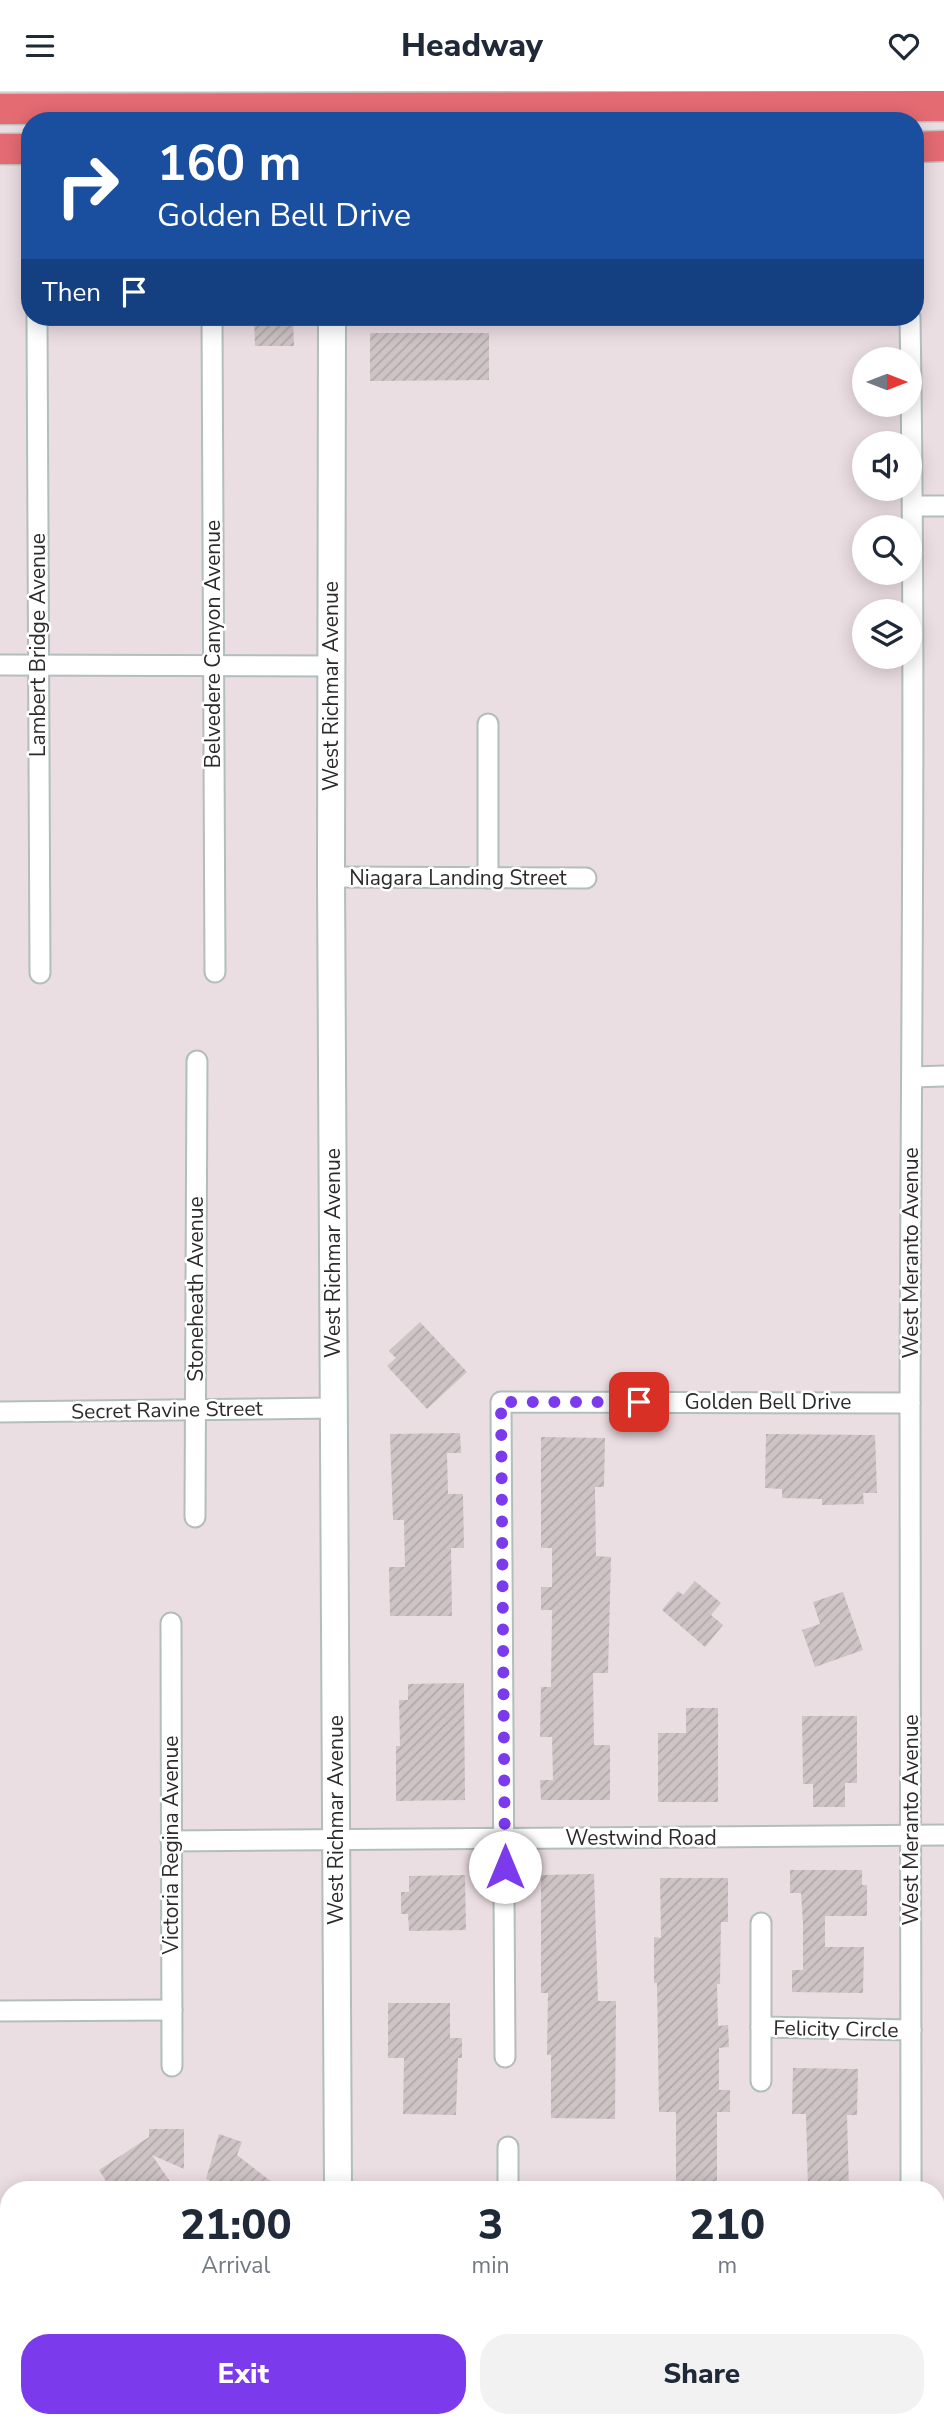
<!DOCTYPE html>
<html lang="en">
<head>
<meta charset="utf-8">
<style>
  :root { --surface:#fff; --page:#f2f2f3; --text:#1f2937; --muted:#747a83; --accent:#7c3aed }
  body { margin:0; font-family:"Nunito Sans",sans-serif; background:var(--page); color:var(--text); height:100vh; display:flex; flex-direction:column; font-size:26px; white-space:nowrap }
  * { box-sizing:border-box; margin:0 }
  p { font-size:23px; color:var(--muted) }
  .icon { flex:none; width:38px; height:38px; fill:none; stroke:currentColor; stroke-width:2; stroke-linecap:round; stroke-linejoin:round }
  .map { position:relative; flex:1; overflow:hidden }
  .side { position:absolute; left:0px; top:2090px; width:945px; height:247px; display:flex; flex-direction:column; background:var(--surface); border-radius:28px 28px 0 0; box-shadow:0 4px 18px #0003 }
  .side>* { flex:none }
  .hud { position:absolute; left:21px; top:21px; width:903px; height:214px; border-radius:28px; box-shadow:0 4px 18px #0003; background:#1a4fa0; color:#fff; overflow:hidden }
  .needle { width:46px; rotate:90deg }
  .buttons { position:absolute; left:852px; top:256px; display:grid; gap:14px }
  .buttons a { display:grid; place-items:center; width:70px; height:70px; border-radius:50%; background:var(--surface); box-shadow:0 4px 18px #0003; font-size:35px }
  .pin { position:absolute; display:grid; place-items:center; width:60px; height:60px; color:#fff; margin:-30px; border-radius:14px; box-shadow:0 4px 10px #0006 }
  .me { position:absolute; width:77px; margin:-38px; rotate:0deg; stroke-linejoin:round; filter:drop-shadow(0 0 5px #0008) }
  .turn { display:flex; align-items:center; gap:24px; height:147px; padding:0 21px; font-size:32px }
  .turn .icon { width:91px; height:91px; stroke-width:2.5 }
  .turn b { display:block; font-size:49px; line-height:60px }
  .then { display:flex; align-items:center; height:66px; padding:0 21px; background:#0003; gap:14px; font-size:26px }
  .eta { display:flex; justify-content:space-evenly; align-items:center; height:119px; text-align:center }
  .eta b { font-size:42px; font-weight:800; line-height:49px }
  .primary-button { display:flex; gap:14px; margin-top:auto; padding:14px 21px }
  .primary-button a { flex:1; height:80px; border-radius:28px; background:var(--accent); color:#fff; font-size:28px; font-weight:800; line-height:80px; text-align:center }
  .primary-button a+a { background:var(--page); color:var(--text) }
  header { display:flex; justify-content:space-between; align-items:center; height:91px; padding:0 21px; background:var(--surface); font-size:32px; font-weight:800 }
  .map>svg:first-child { display:block }
  .building { fill:url(#building-hatch) }
  .lines { fill:none; stroke-linecap:round; stroke-linejoin:round }
  .street-casing { stroke:#b2bdbd; stroke-width:23 }
  .secondary-casing { stroke:#b2bdbd; stroke-width:30 }
  .primary-casing { stroke:#bfbfbf; stroke-width:33 }
  .street { stroke:#fff; stroke-width:19 }
  .secondary { stroke:#fff; stroke-width:26 }
  .primary { stroke:#e46b72; stroke-width:30 }
  .route { stroke:#7c3aed; stroke-width:12; stroke-dasharray:0 21.6 }
  .labels { text-anchor:middle; stroke-width:5; stroke-linejoin:round; paint-order:stroke }
  .street-label { font-size:21px; fill:#2b2b2b; stroke:#fff }
</style>
</head>
<body>
<header><svg class="icon" aria-label="menu" viewBox="0 0 24 24"><path d="M4 6h16M4 12h16M4 18h16"/></svg>Headway<svg class="icon" aria-label="heart" viewBox="0 0 24 24"><path d="M12 20l-8-8c-3-5 5-10 8-4 3-6 11-1 8 4z"/></svg></header>
<div class="map">
<svg width="944" height="2336" viewBox="0 0 944 2336">
  <defs>
    <pattern id="building-hatch" width="6" height="6" patternUnits="userSpaceOnUse" patternTransform="scale(1.75)"><rect width="6" height="6" fill="#cec3c5"/><path d="M-1 1l2-2M0 6l6-6M5 7l2-2" fill="none" stroke="#b1a8a9"/></pattern>
  </defs>
  <rect width="100%" height="100%" fill="#ebdee2"/>
  <g class="building">
    <path d="M254,228H293L294,255H255Z"/>
    <path d="M370,242H489V289L370,290Z"/>
    <path d="M420,1231L467,1281L427,1318L387,1275L396,1267L389,1260Z"/>
    <path d="M460,1342L461,1362H447L448,1403H463L464,1457H451L452,1525H390L389,1476H405L404,1429H393L390,1343Z"/>
    <path d="M766,1343L875,1344L877,1402H863L864,1413L822,1414V1408L782,1407V1398L765,1397Z"/>
    <path d="M541,1346L605,1347L604,1396H595L596,1465L611,1466L608,1582H593L594,1654H610V1709H541L540,1689H553L552,1646H540L541,1596H551L552,1519H541V1496H552V1457H541Z"/>
    <path d="M695,1490L721,1512L711,1524L723,1534L705,1556L662,1519L678,1500L683,1504Z"/>
    <path d="M843,1501L863,1559L815,1576L802,1539L820,1533L813,1511Z"/>
    <path d="M464,1592L465,1709L396,1710V1655H400L399,1609H408V1593Z"/>
    <path d="M686,1617H718V1711H658V1642H686Z"/>
    <path d="M802,1625H857V1692H845V1716H813V1693H803Z"/>
    <path d="M790,1779H862V1794H867V1825H825V1856H864L863,1902L792,1901V1879H803V1833L801,1802H790Z"/>
    <path d="M594,1783L598,1910H616L615,2028L551,2027V1964H547L548,1902H541V1784Z"/>
    <path d="M465,1784L466,1839L409,1840L408,1823H401V1801H409V1785Z"/>
    <path d="M660,1787H728V1831H721L720,1893H717L718,1935L728,1934L729,1956L719,1957V1999H730V2021H717V2098H676V2021H659L657,1892H654V1846L661,1847Z"/>
    <path d="M388,1912H450V1947H462V1967H458L456,2024L403,2023L404,1967H388Z"/>
    <path d="M793,1977L858,1978L857,2024H847L849,2098H808L806,2023H792Z"/>
    <path d="M149,2038H184V2078L152,2064L175,2098H111L99,2079L149,2046Z"/>
    <path d="M219,2043L242,2051L237,2064L281,2098H229L206,2088Z"/>
  </g>
  <g class="lines">
    <g class="street-casing">
      <g id="street">
        <path d="M37,226L40,882"/>
        <path d="M212,226L215,881"/>
        <path d="M910,226C916,590 911,953 910,1317C909,1578 912,1838 911,2098"/>
        <path d="M913,415H944"/>
        <path d="M0,574L331,575"/>
        <path d="M331,786L586,787"/>
        <path d="M488,787V633"/>
        <path d="M913,986L944,985"/>
        <path d="M0,1321L334,1317"/>
        <path d="M195,1426L197,970"/>
        <path d="M171,1532L172,1975"/>
        <path d="M171,1750L944,1744"/>
        <path d="M761,1832V1990"/>
        <path d="M0,1920L172,1919"/>
        <path d="M761,1936L911,1939"/>
        <path d="M505,1966L501,1311L910,1312"/>
        <path d="M508,2056V2098"/>
        <path d="M936,2314H944"/>
        <path d="M338,2328V2336"/>
        <path d="M515,2328L516,2336"/>
        <path d="M910,2328V2336"/>
      </g>
    </g>
    <g class="secondary-casing">
      <g id="secondary">
        <path d="M332,226L331,786L338,2098"/>
        <path d="M0,2317H9"/>
      </g>
    </g>
    <g class="primary-casing">
      <g id="primary">
        <path d="M0,18L944,15"/>
        <path d="M915,56L944,55"/>
        <path d="M0,58H30"/>
      </g>
    </g>
    <use href="#street" class="street"/>
    <use href="#secondary" class="secondary"/>
    <use href="#primary" class="primary"/>
  </g>
  <g class="lines">
    <path class="route" d="M505,1776L501,1311H639"/>
  </g>
  <g class="labels">
    <g class="street-label">
      <text transform="translate(213 553) rotate(-90)" y="7">Belvedere Canyon Avenue</text>
      <text transform="translate(38 554) rotate(-90)" y="7">Lambert Bridge Avenue</text>
      <text transform="translate(331 595) rotate(-90)" y="7">West Richmar Avenue</text>
      <text x="458" y="794">Niagara Landing Street</text>
      <text transform="translate(333 1162) rotate(-90)" y="7">West Richmar Avenue</text>
      <text transform="translate(911 1162) rotate(-90)" y="7">West Meranto Avenue</text>
      <text transform="translate(196 1198) rotate(-90)" y="7">Stoneheath Avenue</text>
      <text x="768" y="1318">Golden Bell Drive</text>
      <text transform="translate(167 1319) rotate(-1)" y="7">Secret Ravine Street</text>
      <text transform="translate(336 1729) rotate(-90)" y="7">West Richmar Avenue</text>
      <text transform="translate(911 1729) rotate(-90)" y="7">West Meranto Avenue</text>
      <text x="641" y="1754">Westwind Road</text>
      <text transform="translate(171 1754) rotate(-90)" y="7">Victoria Regina Avenue</text>
      <text transform="translate(836 1938) rotate(1)" y="7">Felicity Circle</text>
    </g>
  </g>
</svg>
<div class="buttons">
<a><svg class="needle" viewBox="-14 -14 28 28"><path d="M0-13l5 13h-10z" fill="#e53935"/><path d="M0 13l5-13h-10z" fill="#747a83"/></svg></a>
<a><svg class="icon" aria-label="sound" viewBox="0 0 24 24"><path d="M4 9h4l5-4v14l-5-4H4zM17 9q2 3 0 6"/></svg></a>
<a><svg class="icon" aria-label="search" viewBox="0 0 24 24"><circle cx="10" cy="10" r="6"/><path d="M15 15l6 6"/></svg></a>
<a><svg class="icon" aria-label="layers" viewBox="0 0 24 24"><path d="M12 4l9 5-9 5-9-5zM3 14l9 5 9-5"/></svg></a>
</div>
<div class="pin" style="left:639px;top:1311px;background:#d93025"><svg class="icon" aria-label="arrive" viewBox="0 0 24 24"><path d="M6 21V4h12l-3 4 3 4H6"/></svg></div>
<svg class="me" style="left:505px;top:1776px" viewBox="-20 -20 40 40"><circle r="19" fill="#fff"/><path d="M0-13L10 11 0 6-10 11z" fill="#7c3aed"/></svg>
<div class="hud">
<div class="turn"><svg class="icon" aria-label="right" viewBox="0 0 24 24"><path d="M7 20v-9h11M14 6l5 5-5 5"/></svg><div><b>160 m</b>Golden Bell Drive</div></div>
<div class="then">Then<svg class="icon" aria-label="arrive" viewBox="0 0 24 24"><path d="M6 21V4h12l-3 4 3 4H6"/></svg></div>
</div>
<section class="side">
<div class="eta">
<div><b>21:00</b><p>Arrival</p></div>
<div><b>3</b><p>min</p></div>
<div><b>210</b><p>m</p></div>
</div>
<div class="primary-button"><a>Exit</a><a>Share</a></div>
</section>
</div>
</body>
</html>
